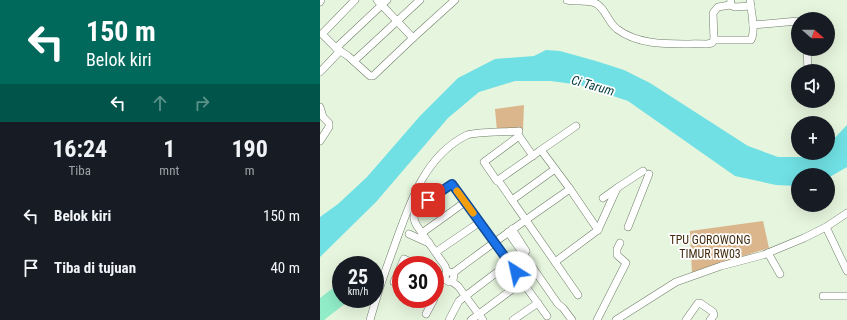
<!DOCTYPE html>
<html lang="id">
<head>
<meta charset="utf-8">
<style>
  :root { --surface:#171b24; --page:#242831; --text:#f1f3f6; --muted:#9ea1a6 }
  body { margin:0; font-family:"Roboto Condensed",sans-serif; background:var(--page); color:var(--text); height:100vh; display:flex; flex-direction:column; font-size:15px; white-space:nowrap }
  * { box-sizing:border-box; margin:0 }
  p { font-size:13px; color:var(--muted) }
  .icon { flex:none; width:22px; height:22px; fill:none; stroke:currentColor; stroke-width:2; stroke-linecap:round; stroke-linejoin:round }
  .map { position:relative; flex:1; overflow:hidden }
  .side { display:flex; flex-direction:column; background:var(--surface); width:320px }
  .side>* { flex:none }
  .guide { background:#00695c; color:#fff; overflow:hidden }
  .needle { width:26px; rotate:110deg }
  .fabs { position:absolute; left:471px; top:12px; display:grid; gap:8px }
  .fabs a { display:grid; place-items:center; width:44px; height:44px; border-radius:50%; background:var(--surface); box-shadow:0 4px 16px #0002; font-size:20px }
  .speed { position:absolute; left:12px; top:256px; display:flex; gap:8px; font-size:20px; font-weight:700; text-align:center }
  .speed>* { display:grid; place-content:center; width:52px; height:52px; border-radius:50%; background:var(--surface); box-shadow:0 4px 16px #0002; line-height:1 }
  .speed small { font-size:10px; font-weight:400 }
  .speed .limit { border:6px solid #d22; background:#fff; color:#111 }
  .pin { position:absolute; display:grid; place-items:center; width:34px; height:34px; color:#fff; margin:-17px; border-radius:8px; box-shadow:0 2px 6px #0006 }
  .me { position:absolute; width:44px; margin:-22px; rotate:325deg; stroke-linejoin:round; filter:drop-shadow(0 0 3px #0008) }
  .turn { display:flex; align-items:center; gap:14px; height:84px; padding:0 20px; font-size:18px }
  .turn .icon { width:52px; height:52px; stroke-width:2.5 }
  .turn b { display:block; font-size:28px; line-height:34px }
  .lanes { display:flex; align-items:center; height:38px; padding:0 20px; background:#0003; justify-content:center; gap:20px; direction:ltr }
  .lanes .off { opacity:.35 }
  .eta { display:flex; justify-content:space-evenly; align-items:center; height:68px; text-align:center }
  .eta b { font-size:24px; font-weight:700; line-height:28px }
  ul { padding:0; list-style:none }
  li { display:flex; align-items:center; gap:12px; height:52px; padding:0 20px }
  li div { flex:1 }
  li b { display:block; font-size:15px }
  li em { font-style:normal }
  main { display:flex; flex:1; min-height:0 }
  .map>svg:first-child { display:block }
  .green { fill:#dbb68c }
  .water { fill:#70e0e4 }
  .building { fill:#91edc8 }
  .lines { fill:none; stroke-linecap:round; stroke-linejoin:round }
  .minor-casing { stroke:#6f7c68; stroke-width:8 }
  .minor { stroke:#fff; stroke-width:7 }
  .route-casing { stroke:#114b97; stroke-width:10 }
  .route { stroke:#1a73e8; stroke-width:7 }
  .slow { stroke:#f59e0b; stroke-width:7 }
  .labels { text-anchor:middle; stroke-width:3.5; stroke-linejoin:round; paint-order:stroke }
  .park-label { font-size:12px; fill:#432c10; stroke:#fff }
  .water-label { font-size:13px; font-style:italic; fill:#0b4143; stroke:#fff }
</style>
</head>
<body>
<main>
<section class="side">
<div class="guide">
<div class="turn"><svg class="icon" aria-label="left" viewBox="0 0 24 24"><path d="M17 20v-9H6M10 6l-5 5 5 5"/></svg><div><b>150 m</b>Belok kiri</div></div>
<div class="lanes"><svg class="icon" aria-label="left" viewBox="0 0 24 24"><path d="M17 20v-9H6M10 6l-5 5 5 5"/></svg><svg class="icon off" aria-label="ahead" viewBox="0 0 24 24"><path d="M12 20V5M6 11l6-6 6 6"/></svg><svg class="icon off" aria-label="right" viewBox="0 0 24 24"><path d="M7 20v-9h11M14 6l5 5-5 5"/></svg></div>
</div>
<div class="eta">
<div><b>16:24</b><p>Tiba</p></div>
<div><b>1</b><p>mnt</p></div>
<div><b>190</b><p>m</p></div>
</div>
<ul>
<li><svg class="icon" aria-label="left" viewBox="0 0 24 24"><path d="M17 20v-9H6M10 6l-5 5 5 5"/></svg><div><b>Belok kiri</b></div><em>150 m</em></li>
<li><svg class="icon" aria-label="arrive" viewBox="0 0 24 24"><path d="M6 21V4h12l-3 4 3 4H6"/></svg><div><b>Tiba di tujuan</b></div><em>40 m</em></li>
</ul>
</section>
<div class="map">
<svg width="527" height="320" viewBox="0 0 527 320">
  <rect width="100%" height="100%" fill="#e6f5de"/>
  <g class="green">
    <path d="M204,105L203,130L177,131L175,109Z"/>
    <path d="M443,221L449,248L404,262L372,274L370,231Z"/>
  </g>
  <path class="water" d="M226,50L240,51L276,61L304,70L330,83L428,146L458,157H483L492,153H508V145L527,125V167L508,178V175H478V186L456,185L415,176L308,101L260,85L231,81H195L159,92L128,118L56,202L0,257V217L18,204L47,177L100,116L138,78L175,59L214,56Z"/>
  <path class="building" d="M21,282V299H31L4,320H0V298Z"/>
  <g class="lines">
    <g class="minor-casing">
      <g id="minor">
        <path d="M35,0L2,34L16,48L28,56L50,76H53L93,38L57,0"/>
        <path d="M247,0C257,2 266,0 275,3C285,7 288,23 297,29C322,48 358,43 387,44L392,43L394,40H431C436,32 431,10 430,0"/>
        <path d="M0,2L1,0"/>
        <path d="M410,5L415,7L431,6"/>
        <path d="M433,25L478,21"/>
        <path d="M93,38L135,0"/>
        <path d="M394,40L393,13L398,7L410,5L411,0"/>
        <path d="M16,48L67,0"/>
        <path d="M487,49L488,71"/>
        <path d="M34,61L100,0"/>
        <path d="M0,72L20,51"/>
        <path d="M0,107L3,117L9,123V127L0,141"/>
        <path d="M221,150L256,126"/>
        <path d="M178,180L177,181L164,162L199,136L213,156"/>
        <path d="M283,198L297,188"/>
        <path d="M192,200L235,169"/>
        <path d="M308,227L329,174"/>
        <path d="M506,227L527,271"/>
        <path d="M192,229L206,251"/>
        <path d="M278,230L297,188L323,171"/>
        <path d="M188,232L238,304L243,308L252,320"/>
        <path d="M102,233L145,202"/>
        <path d="M89,234L109,243"/>
        <path d="M116,252L160,222"/>
        <path d="M448,253L460,274"/>
        <path d="M235,262L278,230L250,189"/>
        <path d="M127,272L125,266L97,226C93,219 93,215 96,208L132,184L227,316"/>
        <path d="M115,273L129,282L133,280L134,275C132,272 129,271 126,273L125,278"/>
        <path d="M133,273C171,244 210,217 250,189L221,150L178,180L258,295"/>
        <path d="M131,281L138,286L163,320"/>
        <path d="M81,285L74,282L84,259L97,265"/>
        <path d="M115,296L118,290"/>
        <path d="M503,296H527"/>
        <path d="M106,314L114,299"/>
        <path d="M50,320C57,295 65,271 74,247C89,205 104,156 147,135C154,132 189,132 199,131"/>
        <path d="M129,320L139,301L189,263"/>
        <path d="M151,320L202,282"/>
        <path d="M193,320L218,303"/>
        <path d="M277,320L306,263L297,255V249L300,243"/>
        <path d="M296,320L356,282L401,266L443,255L484,238L506,227L527,213"/>
        <path d="M366,320L378,303H380L393,312L394,315L390,320"/>
      </g>
    </g>
    <use href="#minor" class="minor"/>
  </g>
  <g class="lines">
    <g class="route-casing">
      <path id="route" d="M108,200L132,184L196,272"/>
    </g>
    <use href="#route" class="route"/>
    <path class="slow" d="M137,191L153,213"/>
  </g>
  <g class="labels">
    <g class="park-label">
      <text x="390" y="244">TPU GOROWONG<tspan x="390" dy="14">TIMUR RW03</tspan></text>
    </g>
    <g class="water-label">
      <text transform="translate(273 85) rotate(16)" y="5">Ci Tarum</text>
    </g>
  </g>
</svg>
<div class="fabs">
<a><svg class="needle" viewBox="-14 -14 28 28"><path d="M0-13l5 13h-10z" fill="#e53935"/><path d="M0 13l5-13h-10z" fill="#9ea1a6"/></svg></a>
<a><svg class="icon" aria-label="sound" viewBox="0 0 24 24"><path d="M4 9h4l5-4v14l-5-4H4zM17 9q2 3 0 6"/></svg></a>
<a>+</a>
<a>−</a>
</div>
<div class="speed"><div>25<small>km/h</small></div><div class="limit">30</div></div>
<div class="pin" style="left:108px;top:200px;background:#d93025"><svg class="icon" aria-label="arrive" viewBox="0 0 24 24"><path d="M6 21V4h12l-3 4 3 4H6"/></svg></div>
<svg class="me" style="left:196px;top:272px" viewBox="-20 -20 40 40"><circle r="19" fill="#fff"/><path d="M0-13L10 11 0 6-10 11z" fill="#1a73e8"/></svg>
</div>
</main>
</body>
</html>
